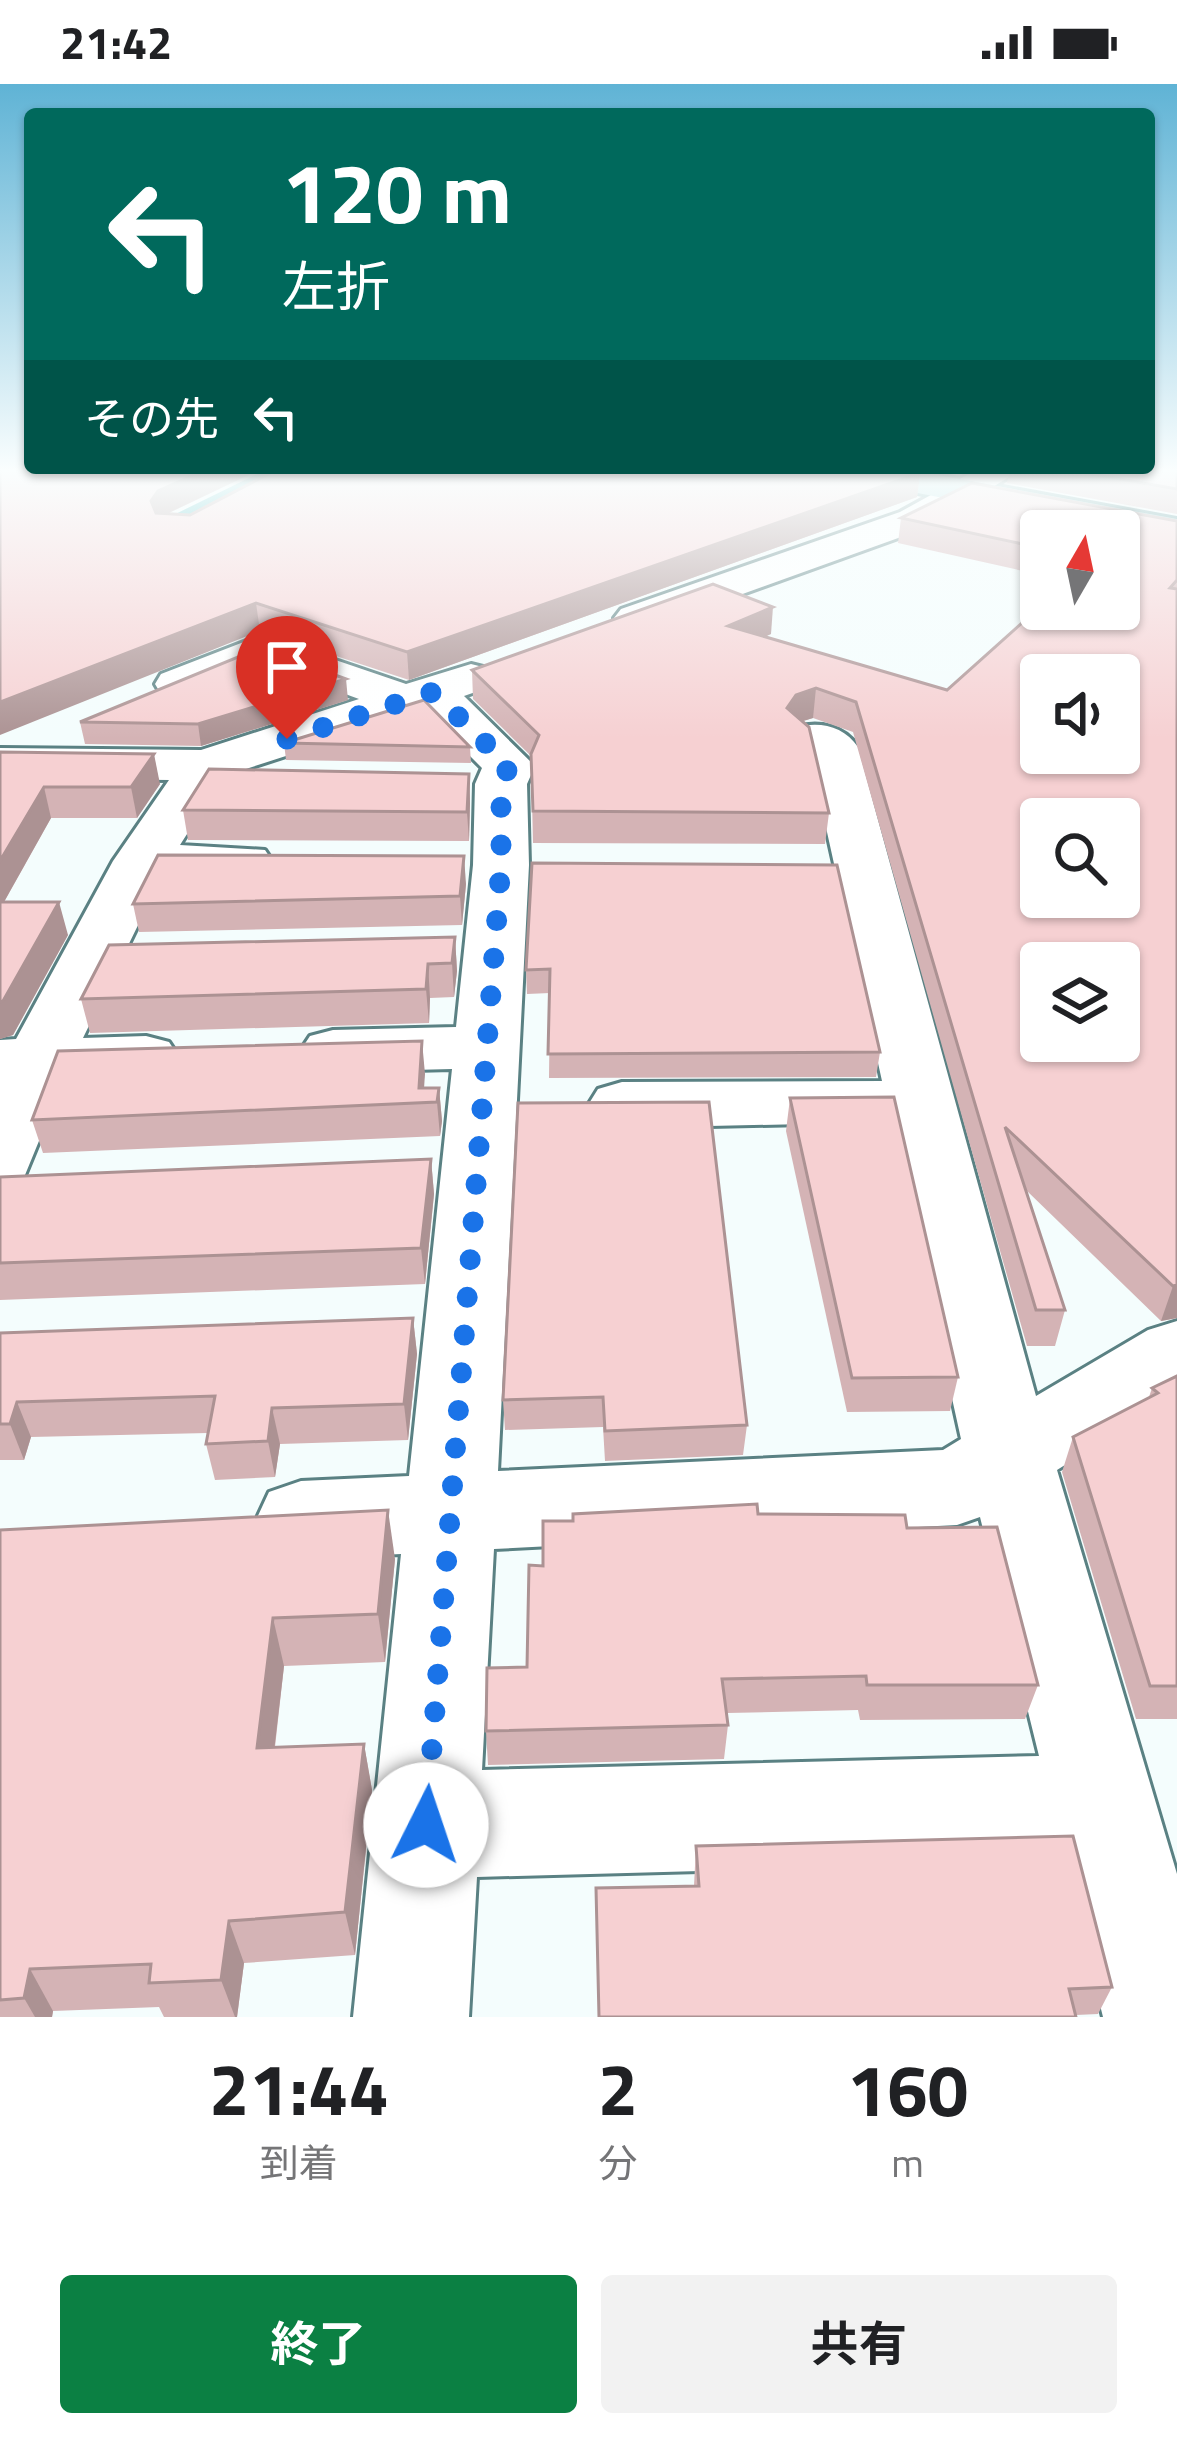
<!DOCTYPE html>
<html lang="ja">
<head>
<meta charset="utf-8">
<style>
  :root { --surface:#fff; --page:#f2f2f2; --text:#202124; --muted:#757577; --accent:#0b8043 }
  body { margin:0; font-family:"Titillium Web","Noto Sans JP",sans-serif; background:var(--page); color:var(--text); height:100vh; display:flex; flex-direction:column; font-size:45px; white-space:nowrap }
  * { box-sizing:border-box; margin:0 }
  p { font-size:39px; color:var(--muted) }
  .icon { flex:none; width:66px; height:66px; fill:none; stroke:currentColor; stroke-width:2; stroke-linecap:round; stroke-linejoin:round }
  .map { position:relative; height:1933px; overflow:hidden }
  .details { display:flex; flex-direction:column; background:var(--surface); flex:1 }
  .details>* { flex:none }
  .hud { position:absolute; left:24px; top:24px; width:1131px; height:366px; border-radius:12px; box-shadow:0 3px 9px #0004; background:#00695c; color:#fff; overflow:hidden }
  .needle { width:78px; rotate:9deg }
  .fabs { position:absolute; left:1020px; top:426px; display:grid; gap:24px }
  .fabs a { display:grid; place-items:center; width:120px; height:120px; border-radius:12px; background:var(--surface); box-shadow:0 3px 9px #0004; font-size:60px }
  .pin { position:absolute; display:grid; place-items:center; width:102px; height:102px; color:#fff; margin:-123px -51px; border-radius:50% 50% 50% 0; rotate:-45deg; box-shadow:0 0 12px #0007 }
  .pin .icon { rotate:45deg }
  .me { position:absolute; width:132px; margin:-66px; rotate:4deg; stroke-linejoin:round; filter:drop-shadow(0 0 9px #0008) }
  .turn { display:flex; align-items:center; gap:42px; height:252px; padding:0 60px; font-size:54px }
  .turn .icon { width:156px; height:156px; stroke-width:2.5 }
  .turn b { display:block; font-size:84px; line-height:102px }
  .then { display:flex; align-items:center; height:114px; padding:0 60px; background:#0003; gap:24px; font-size:45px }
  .eta { display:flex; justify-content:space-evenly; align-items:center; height:204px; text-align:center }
  .eta b { font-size:72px; font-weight:700; line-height:84px }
  .button { display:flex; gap:24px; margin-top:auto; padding:24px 60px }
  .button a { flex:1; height:138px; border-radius:12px; background:var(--accent); color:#fff; font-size:48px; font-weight:700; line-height:138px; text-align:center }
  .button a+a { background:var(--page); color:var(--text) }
  .status { display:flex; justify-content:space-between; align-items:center; height:84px; padding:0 60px; background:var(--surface); direction:ltr }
  .status svg { height:33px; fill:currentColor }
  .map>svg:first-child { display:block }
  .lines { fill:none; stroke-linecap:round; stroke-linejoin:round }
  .stream { fill:#32b2b8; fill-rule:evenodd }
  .minor-casing { stroke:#5a8183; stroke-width:6 }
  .major-casing { stroke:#317b7e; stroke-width:6 }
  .minor { fill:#fff; fill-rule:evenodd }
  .major { fill:#8ecdd0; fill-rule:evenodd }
  .wall { fill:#d4b3b5 }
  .shaded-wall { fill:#ac9293 }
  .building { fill:#f6d0d2; stroke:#ac9293; stroke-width:3; fill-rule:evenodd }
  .route { stroke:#1a73e8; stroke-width:21; stroke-dasharray:0 37.8 }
</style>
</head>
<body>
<div class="status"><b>21:42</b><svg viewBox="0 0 49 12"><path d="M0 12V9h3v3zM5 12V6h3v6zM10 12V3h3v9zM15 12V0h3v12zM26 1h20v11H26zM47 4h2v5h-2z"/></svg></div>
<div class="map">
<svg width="1177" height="1933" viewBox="0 0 1177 1933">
  <rect width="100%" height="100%" fill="#f4fdfd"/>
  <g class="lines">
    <path class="stream" d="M267,385H283L159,447L147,444Z"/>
    <g class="minor-casing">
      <g id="minor">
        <path d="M978,385H1022L926,444L651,543H621L614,534L621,525L900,428Z"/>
        <path d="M262,551L406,600L471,580L487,584L494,594L487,604L464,612L535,682L527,700L529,781L498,1387L943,1366L961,1355L891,1038L622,1044L598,1037L588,1021L598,1005L622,998L882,997L810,671L789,653L797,643C820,637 844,642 858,663L1036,1312L1148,1246L1177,1237V1310L1057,1386L1177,1790V1933H1103L1064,1777L477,1793L469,1933H353L401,1470L301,1475L269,1464L256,1436L269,1408L301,1397L409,1392L452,985L333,988L310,982L300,967L310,952L333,946L456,943L473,781L475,700L482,684L425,627L224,692L180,761L265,766L273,778L265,790L161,794L83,954L146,952L169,958L179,973L169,988L146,994L64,996L25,1091L0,1098V956L16,955L113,777L169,696L0,694V664L201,666L359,615L263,580L195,610H161L155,600L161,590ZM980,1433L1039,1672L482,1686L494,1465L957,1441Z"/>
      </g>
    </g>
    <g class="major-casing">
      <path id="major" d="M832,385H905L1177,435V459L850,396Z"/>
    </g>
    <use href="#minor" class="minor"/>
    <use href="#major" class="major"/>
  </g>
  <g class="wall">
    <path d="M0,385H261L167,430L190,431L920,389L917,413L409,596L260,547Z"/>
    <path d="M928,385H970L959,390Z"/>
    <path d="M1010,385H1177V430L1007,399Z"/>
    <path d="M901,434L1177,437V1234L1161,1237L1026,1106L1065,1226L1055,1262H1027L853,648L813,634L802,637L829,729L825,760L533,759L531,672L473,615L472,586L771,550L764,553L947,606L1119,525V447H1041V491L898,459Z"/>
    <path d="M348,616L201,662L85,660L80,638Z"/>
    <path d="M284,659L470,663L471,679L286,676Z"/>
    <path d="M0,668L160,700L137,734H51L4,818L68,851L13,951L0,955Z"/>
    <path d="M469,690L470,719L469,757L188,756L183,726Z"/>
    <path d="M532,779L880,968L876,993L549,994L550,909L527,910L526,886Z"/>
    <path d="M466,800L462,841L139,848L133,820Z"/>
    <path d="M455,853L457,887L454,913L430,914L429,939L90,949L81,915Z"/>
    <path d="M422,957L424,1004H439L442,1037L440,1052L43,1069L32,1036Z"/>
    <path d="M790,1014L958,1293L950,1327L847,1328L786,1047Z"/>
    <path d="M518,1019L747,1341L743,1371L605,1377L603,1343L505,1346L503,1316Z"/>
    <path d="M431,1075L434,1110L425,1200L0,1216V1093Z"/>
    <path d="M413,1234L417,1270L408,1356L280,1360L275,1393L215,1396L206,1360L208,1349L31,1353L24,1376H0V1249Z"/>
    <path d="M1177,1292V1635H1136L1062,1388L1073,1353L1149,1313L1152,1304Z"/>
    <path d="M758,1430L907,1444L1038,1601L1025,1635L860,1636L858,1626L727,1629L728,1641L724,1675L488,1681L486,1647L527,1583L543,1482Z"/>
    <path d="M0,1446L395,1475L385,1578L284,1582L275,1663L364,1660L372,1706L355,1871L244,1879L237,1933H164L159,1923L53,1927L52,1933H0Z"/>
    <path d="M696,1762L1112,1903L1098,1930L1076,1931L694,1802Z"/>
  </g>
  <g class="shaded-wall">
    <path d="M207,385H261L162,432L155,442L151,417L158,407Z"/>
    <path d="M920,389L917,413L409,596L407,568Z"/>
    <path d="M256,519L260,547L0,651V618Z"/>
    <path d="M773,523L771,550L726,570L728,542Z"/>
    <path d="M346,595L348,616L201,662L198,640Z"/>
    <path d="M816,604L813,634L794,640L787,624L796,611Z"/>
    <path d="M154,670L160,700L137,734L131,703Z"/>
    <path d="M469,690L470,719L469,757L467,728Z"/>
    <path d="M44,703L51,734L0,825V777Z"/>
    <path d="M464,772L466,800L462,841L460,812Z"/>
    <path d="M59,818L68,851L13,951L0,955V918Z"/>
    <path d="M455,853L457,887L454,913L452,879Z"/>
    <path d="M428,880L430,914L429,939L426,905Z"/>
    <path d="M422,957L425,990L423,1019L419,1004Z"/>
    <path d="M439,1004L442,1037L440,1052L437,1018Z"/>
    <path d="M431,1075L434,1110L425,1200L421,1164Z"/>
    <path d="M1177,1201V1234L1161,1237L1173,1202Z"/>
    <path d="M413,1234L417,1270L408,1356L404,1320Z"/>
    <path d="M17,1318L31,1353L24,1376L10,1340Z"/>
    <path d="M272,1324L280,1360L275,1393L268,1357Z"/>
    <path d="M388,1426L395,1475L385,1578L378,1530Z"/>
    <path d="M273,1534L284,1582L269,1710L257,1664Z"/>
    <path d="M364,1660L372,1706L355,1871L345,1828Z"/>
    <path d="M229,1837L244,1879L237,1933H235L221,1896Z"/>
    <path d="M30,1885L53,1927L52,1933H35L24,1914Z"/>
  </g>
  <g class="building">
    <path d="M0,385H207L158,407L151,417L156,429L190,431L278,385H897L920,389L407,568L256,519L0,618Z"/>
    <path d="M1064,385H1177V405Z"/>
    <path d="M972,399L1177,437V496L1170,504L1177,505V1201L1173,1202L1005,1043L1065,1226H1036L856,618L816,604L796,611L787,624L809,643L829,729L533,727L531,670L539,651L472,586L713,500L773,523L728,542L947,606L1041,522V525H1119V447H1041V464L901,434ZM1041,591H1119V669H1041ZM1041,735H1119V813H1041ZM1041,879H1119V957H1041Z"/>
    <path d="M260,564L346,595L198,640L80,638Z"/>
    <path d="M424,616L470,663L284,659Z"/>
    <path d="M0,668L154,670L131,703H44L0,777Z"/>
    <path d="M209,685L469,690L467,728L183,726Z"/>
    <path d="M158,771L464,772L460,812L133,820Z"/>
    <path d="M532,779L837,781L880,968L548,970L550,885L526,886Z"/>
    <path d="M0,818H59L3,917L0,918Z"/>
    <path d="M455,853L452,879L428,880L426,905L81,915L109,861Z"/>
    <path d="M422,957L419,1004H439L437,1018L32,1036L58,967Z"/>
    <path d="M894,1013L958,1293L852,1294L790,1014Z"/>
    <path d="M709,1018L747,1341L605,1347L603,1313L503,1316L518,1019Z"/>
    <path d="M431,1075L421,1164L0,1179V1093Z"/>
    <path d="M413,1234L404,1320L272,1324L268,1357L206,1360L215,1312L17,1318L10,1340H0V1249Z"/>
    <path d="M1177,1292V1602H1150L1073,1353L1158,1309L1152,1304Z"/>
    <path d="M757,1420L758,1430L905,1431L907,1444L997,1443L1038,1601H867L866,1592L722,1595L728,1641L486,1647L487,1584L527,1583L529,1481L543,1482V1437H573V1430Z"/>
    <path d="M388,1426L378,1530L273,1534L257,1664L364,1660L345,1828L229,1837L221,1896L149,1899L151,1880L30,1885L24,1914L0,1916V1446Z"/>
    <path d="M1073,1752L1112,1903L1069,1905L1076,1933H599L596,1804L699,1802L696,1762Z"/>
  </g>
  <linearGradient id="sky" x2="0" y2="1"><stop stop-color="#5fb3d5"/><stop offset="0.59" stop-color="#fafefe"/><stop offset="1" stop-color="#fafefe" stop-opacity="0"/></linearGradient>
  <rect width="1177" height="655" fill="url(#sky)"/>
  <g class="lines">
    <path class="route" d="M287,655L433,608L509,682L501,700V781L426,1741"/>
  </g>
</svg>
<div class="fabs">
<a><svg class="needle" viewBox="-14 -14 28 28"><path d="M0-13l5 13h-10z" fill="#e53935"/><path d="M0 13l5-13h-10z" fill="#757577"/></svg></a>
<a><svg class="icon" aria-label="sound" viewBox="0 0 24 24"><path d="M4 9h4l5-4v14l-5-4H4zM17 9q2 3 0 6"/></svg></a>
<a><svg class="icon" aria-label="search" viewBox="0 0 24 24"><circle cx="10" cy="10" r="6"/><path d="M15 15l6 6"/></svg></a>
<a><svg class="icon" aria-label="layers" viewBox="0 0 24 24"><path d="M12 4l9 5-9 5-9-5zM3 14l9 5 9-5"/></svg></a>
</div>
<div class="pin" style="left:287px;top:655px;background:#d93025"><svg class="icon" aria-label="arrive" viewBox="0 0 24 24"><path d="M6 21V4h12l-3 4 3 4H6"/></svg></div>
<svg class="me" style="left:426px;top:1741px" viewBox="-20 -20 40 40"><circle r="19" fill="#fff"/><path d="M0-13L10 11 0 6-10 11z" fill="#1a73e8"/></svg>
<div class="hud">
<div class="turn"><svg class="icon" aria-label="left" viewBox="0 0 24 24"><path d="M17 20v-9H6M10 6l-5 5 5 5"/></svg><div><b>120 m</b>左折</div></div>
<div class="then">その先<svg class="icon" aria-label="left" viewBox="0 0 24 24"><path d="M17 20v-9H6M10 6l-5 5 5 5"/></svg></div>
</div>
</div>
<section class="details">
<div class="eta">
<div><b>21:44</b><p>到着</p></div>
<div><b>2</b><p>分</p></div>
<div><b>160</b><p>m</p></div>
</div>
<div class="button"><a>終了</a><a>共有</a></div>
</section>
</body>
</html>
